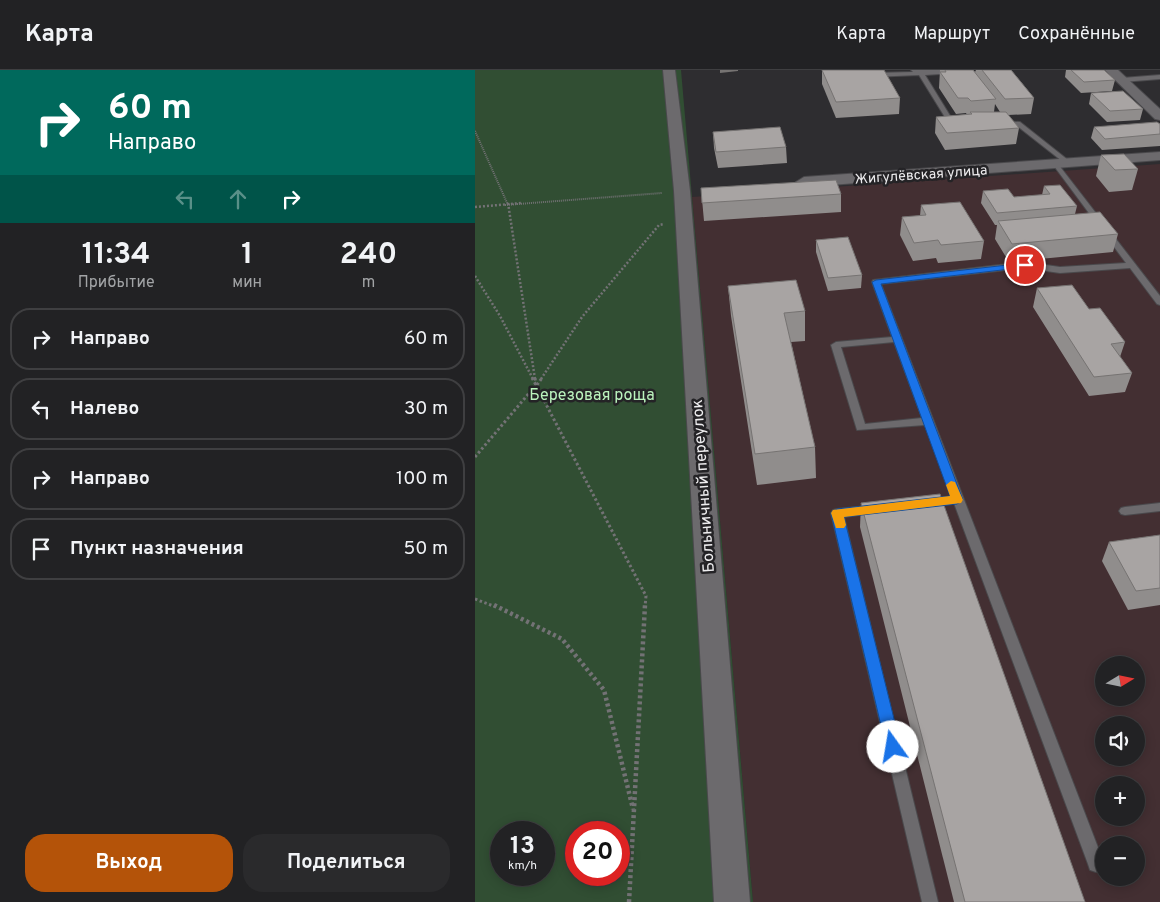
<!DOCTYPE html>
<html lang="ru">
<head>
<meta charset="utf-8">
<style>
  :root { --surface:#222224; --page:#2a2a2c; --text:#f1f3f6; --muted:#a2a4a6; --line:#3f3f41; --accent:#b45309 }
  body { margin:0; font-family:Overpass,sans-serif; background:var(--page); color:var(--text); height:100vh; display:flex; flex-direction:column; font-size:19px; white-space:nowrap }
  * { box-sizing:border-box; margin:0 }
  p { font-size:16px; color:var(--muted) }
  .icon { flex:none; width:28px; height:28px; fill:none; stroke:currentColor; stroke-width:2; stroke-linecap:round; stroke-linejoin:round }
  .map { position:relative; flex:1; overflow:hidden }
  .side { display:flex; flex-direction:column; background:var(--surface); width:475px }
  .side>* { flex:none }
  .banner { background:#00695c; color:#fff; overflow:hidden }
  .needle { width:32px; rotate:80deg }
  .controls { position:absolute; left:620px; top:586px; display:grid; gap:10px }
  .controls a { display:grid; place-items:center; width:50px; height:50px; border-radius:50%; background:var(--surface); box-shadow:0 2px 12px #0003,0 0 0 1px var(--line); font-size:25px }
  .speed { position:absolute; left:15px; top:751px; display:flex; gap:10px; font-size:25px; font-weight:700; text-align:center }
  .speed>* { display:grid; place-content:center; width:65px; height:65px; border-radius:50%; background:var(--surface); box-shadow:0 2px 12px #0003,0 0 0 1px var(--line); line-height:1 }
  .speed small { font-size:12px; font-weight:400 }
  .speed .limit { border:8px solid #d22; background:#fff; color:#111 }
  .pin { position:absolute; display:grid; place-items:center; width:42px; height:42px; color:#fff; margin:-21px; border:2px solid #fff; border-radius:50%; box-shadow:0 1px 5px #0007 }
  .me { position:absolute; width:55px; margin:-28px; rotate:347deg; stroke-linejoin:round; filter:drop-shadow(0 0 4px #0008) }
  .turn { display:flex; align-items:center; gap:18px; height:105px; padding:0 25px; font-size:22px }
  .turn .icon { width:65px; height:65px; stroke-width:2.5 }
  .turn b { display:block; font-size:35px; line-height:42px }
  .lanes { display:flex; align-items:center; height:48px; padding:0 25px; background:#0003; justify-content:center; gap:25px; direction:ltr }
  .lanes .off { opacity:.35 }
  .eta { display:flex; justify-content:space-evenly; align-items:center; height:85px; text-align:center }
  .eta b { font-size:30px; font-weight:700; line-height:35px }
  .cta { display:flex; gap:10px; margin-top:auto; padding:10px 25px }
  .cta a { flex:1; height:58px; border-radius:20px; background:var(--accent); color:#fff; font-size:20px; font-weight:700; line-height:58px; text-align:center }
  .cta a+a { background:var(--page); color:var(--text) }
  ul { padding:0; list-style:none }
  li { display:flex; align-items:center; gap:15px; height:62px; margin:0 10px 8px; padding:0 15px; border:2px solid var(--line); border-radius:20px }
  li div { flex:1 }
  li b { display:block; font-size:19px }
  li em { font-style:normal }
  header { display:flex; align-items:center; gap:30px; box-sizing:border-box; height:70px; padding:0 25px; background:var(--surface); border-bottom:1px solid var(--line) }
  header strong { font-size:24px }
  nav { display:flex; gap:28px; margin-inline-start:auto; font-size:18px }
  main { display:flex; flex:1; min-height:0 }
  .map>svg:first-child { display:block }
  .medical { fill:#432f32; fill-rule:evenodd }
  .green { fill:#314e33; fill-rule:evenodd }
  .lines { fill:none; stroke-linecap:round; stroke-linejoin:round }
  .lane-casing { stroke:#4a494c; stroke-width:2 }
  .street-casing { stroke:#4a494c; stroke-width:2 }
  .path-far3 { stroke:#737275; stroke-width:2; stroke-dasharray:1 1; stroke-linecap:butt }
  .path-far2 { stroke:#737275; stroke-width:2.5; stroke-dasharray:2 2; stroke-linecap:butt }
  .path-far1 { stroke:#737275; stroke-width:3; stroke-dasharray:2.5 2.5; stroke-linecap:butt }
  .path { stroke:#737275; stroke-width:4.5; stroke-dasharray:3 3; stroke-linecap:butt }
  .lane { fill:#6c6a6d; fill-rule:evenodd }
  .street { fill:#6c6a6d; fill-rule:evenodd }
  .wall { fill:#908d8c; fill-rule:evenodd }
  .shaded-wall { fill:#767372 }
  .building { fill:#a8a4a3; stroke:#767372 }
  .route { fill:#1a73e8; stroke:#114b97 }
  .slow { fill:#f59e0b }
  .labels { text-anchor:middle; stroke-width:5; stroke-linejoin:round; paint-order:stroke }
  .far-street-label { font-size:14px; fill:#eeedef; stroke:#242326 }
  .park-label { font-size:16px; fill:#bbf3bd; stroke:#242326 }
  .street-label { font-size:16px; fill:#eeedef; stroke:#242326 }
</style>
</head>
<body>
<header>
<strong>Карта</strong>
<nav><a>Карта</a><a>Маршрут</a><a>Сохранённые</a></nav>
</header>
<main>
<section class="side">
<div class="banner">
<div class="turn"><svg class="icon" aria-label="right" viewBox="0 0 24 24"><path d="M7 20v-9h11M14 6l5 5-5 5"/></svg><div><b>60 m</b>Направо</div></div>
<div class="lanes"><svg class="icon off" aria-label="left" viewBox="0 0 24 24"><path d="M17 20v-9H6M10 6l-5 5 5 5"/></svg><svg class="icon off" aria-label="ahead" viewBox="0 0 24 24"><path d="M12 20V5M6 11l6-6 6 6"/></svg><svg class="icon" aria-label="right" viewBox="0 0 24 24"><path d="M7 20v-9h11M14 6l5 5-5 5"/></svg></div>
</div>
<div class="eta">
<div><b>11:34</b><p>Прибытие</p></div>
<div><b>1</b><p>мин</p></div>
<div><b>240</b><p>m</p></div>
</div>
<ul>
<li><svg class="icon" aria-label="right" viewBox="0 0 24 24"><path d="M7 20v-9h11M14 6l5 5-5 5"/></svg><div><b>Направо</b></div><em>60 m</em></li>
<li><svg class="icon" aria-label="left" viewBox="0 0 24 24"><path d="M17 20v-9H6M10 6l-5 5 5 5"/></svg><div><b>Налево</b></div><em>30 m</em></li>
<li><svg class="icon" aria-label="right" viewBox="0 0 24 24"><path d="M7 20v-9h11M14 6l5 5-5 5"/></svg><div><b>Направо</b></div><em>100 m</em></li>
<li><svg class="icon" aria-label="arrive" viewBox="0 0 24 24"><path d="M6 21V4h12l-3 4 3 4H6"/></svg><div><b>Пункт назначения</b></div><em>50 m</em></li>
</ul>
<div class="cta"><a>Выход</a><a>Поделиться</a></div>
</section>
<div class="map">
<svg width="685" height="832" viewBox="0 0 685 832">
  <rect width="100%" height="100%" fill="#2e2d30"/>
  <path class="medical" d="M685,94V832H278L217,127ZM629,595H661V628H629ZM629,655H661V688H629ZM629,715H661V748H629ZM629,775H661V808H629Z"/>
  <path class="green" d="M0,0H206L278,832H0ZM26,762H69V805H26ZM101,762H144V805H101Z"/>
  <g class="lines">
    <g class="lane-casing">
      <g id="lane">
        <path d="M436,0H482L480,3L450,5L477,49L486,51V53L473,52L444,5L397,7L394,5L397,3L438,2Z"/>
        <path d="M685,5V9L647,12L644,10L647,8Z"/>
        <path d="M525,51L545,52L598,94L592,95L541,55L523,54L522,53Z"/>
        <path d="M581,93L583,94L685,226V235L682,234L655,198L585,203L550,198L406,214L629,793L627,800L621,802L615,800L613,794L450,355L382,360L356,275L361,272L417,267L397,212L398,210L550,192L585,197L651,193L579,96L577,95ZM419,272L447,348L390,354L366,277Z"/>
        <path d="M685,433V441L650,445L646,444L644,441L646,438L650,437Z"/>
        <path d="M401,435L405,436L407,439L405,442L369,447L463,832H447L356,443L358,440L362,439Z"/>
      </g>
    </g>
    <g class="street-casing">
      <g id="street">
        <path d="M188,0H200L215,121L275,832H239L199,121Z"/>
        <path d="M630,0H643L685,39V50L680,49Z"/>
        <path d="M685,82V90L329,117L321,112L329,107Z"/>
      </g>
    </g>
    <g class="path-far3">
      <path d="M0,61L33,135"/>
      <path d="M30,135L187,123"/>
    </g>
    <g class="path-far2">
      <path d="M33,133L60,309"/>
      <path d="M0,137L47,133"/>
      <path d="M0,206L25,246L58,309"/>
      <path d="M66,309L107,247L184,155L189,154"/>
    </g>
    <g class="path-far1">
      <path d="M60,308L61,315L171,526L170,537"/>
      <path d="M62,315L67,308"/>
      <path d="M0,387L61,315L57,308"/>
      <path d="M0,529L21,537"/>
    </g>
    <g class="path">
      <path d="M19,535L87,569L129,620L158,739"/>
      <path d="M154,832L170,535"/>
    </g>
    <use href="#lane" class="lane"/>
    <use href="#street" class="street"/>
  </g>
  <g class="wall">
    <path d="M347,0L425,28L424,44L361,48L347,14Z"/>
    <path d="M465,0H498L500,2L501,0H536L559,28L556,44L533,45L544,58L541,74L470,80L460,63L461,47L492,45L491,43L481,44L464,18ZM520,34L525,42H519Z"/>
    <path d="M591,0H629L640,10L637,21L606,23L590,7Z"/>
    <path d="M616,23L668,39L665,50L632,52L614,34Z"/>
    <path d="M685,54V76L627,80L616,68L619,57Z"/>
    <path d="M238,62L311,77L312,93L243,98L239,78Z"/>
    <path d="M626,85L663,99L657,120L634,122L621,106Z"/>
    <path d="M569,116L602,136L600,144L643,164L638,182L534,192L520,169L522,155H520L506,133L508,121L539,127L567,125Z"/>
    <path d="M226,118L366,124V142L229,151Z"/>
    <path d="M446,135L509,171L506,189L463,193L461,188L438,191L425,165L427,147L445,146Z"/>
    <path d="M341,170L387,205L386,218L353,221L341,182Z"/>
    <path d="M253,216L330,241V271L316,272L340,377L341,408L282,415L256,246Z"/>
    <path d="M562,218L614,239L650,272L645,287L657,303L650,322L614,326L558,237Z"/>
    <path d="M386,433L610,832H479L385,457Z"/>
    <path d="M685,465V535L653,540L627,491L634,472Z"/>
  </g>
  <path class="shaded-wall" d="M245,0H263V1L245,3Z"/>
  <g class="building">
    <path d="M347,0H409L425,28L361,32Z"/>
    <path d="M470,0H498L521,29L496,31L493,28H483L465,2H471Z"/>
    <path d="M507,0H536L559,28L530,29Z"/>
    <path d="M596,0H629L640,10L609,12Z"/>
    <path d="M648,21L668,39L635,41L616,23Z"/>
    <path d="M495,42H531L544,58L472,63L461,47L497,44Z"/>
    <path d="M682,52L685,54V64L630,69L619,57Z"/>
    <path d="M305,57L311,77L241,82L238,62Z"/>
    <path d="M649,84L663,99L640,100L626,85Z"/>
    <path d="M361,110L366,124L227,133L226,118Z"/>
    <path d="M585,115L602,136L522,143L508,121L533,119L539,127L575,124L569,116Z"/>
    <path d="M485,132L509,171L466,175L463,170L439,173L427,147L451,145L446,135Z"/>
    <path d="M625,142L643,164L537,174L523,151Z"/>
    <path d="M373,167L387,205L353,208L341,170Z"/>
    <path d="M321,210L330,241L309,243L340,377L280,384L253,216Z"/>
    <path d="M597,215L614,239L625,238L650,272L636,274L657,303L619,307L562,218Z"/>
    <path d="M465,424L610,832H490L386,433Z"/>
    <path d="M685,465V518L661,521L634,472Z"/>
  </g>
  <path class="route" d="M550,193H553V197L406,214L488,430L482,434L369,447L426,677L423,682L418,684L413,682L411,677L356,443L362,439L475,426L397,212L401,210Z"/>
  <path class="slow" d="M476,411L480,412L488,430L486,433L369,447L371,455L369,458H361L356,443L358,440L475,426L471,415Z"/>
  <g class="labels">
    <g class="far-street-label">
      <text transform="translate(446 104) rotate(-4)" y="5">Жигулёвская улица</text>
    </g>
    <g class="park-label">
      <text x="117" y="330">Березовая роща</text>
    </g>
    <g class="street-label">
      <text transform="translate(227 416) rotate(-94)" y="6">Больничный переулок</text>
    </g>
  </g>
</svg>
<div class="controls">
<a><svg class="needle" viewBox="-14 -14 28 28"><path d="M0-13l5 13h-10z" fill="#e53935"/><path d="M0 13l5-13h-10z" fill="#a2a4a6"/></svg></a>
<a><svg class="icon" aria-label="sound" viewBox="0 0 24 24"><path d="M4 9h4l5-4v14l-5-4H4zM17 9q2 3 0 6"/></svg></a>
<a>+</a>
<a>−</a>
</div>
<div class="speed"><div>13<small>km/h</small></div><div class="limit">20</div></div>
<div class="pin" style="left:550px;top:195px;background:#d93025"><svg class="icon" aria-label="arrive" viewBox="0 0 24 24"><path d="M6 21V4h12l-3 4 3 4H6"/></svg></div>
<svg class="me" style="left:418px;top:677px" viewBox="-20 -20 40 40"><circle r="19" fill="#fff"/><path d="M0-13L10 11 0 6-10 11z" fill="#1a73e8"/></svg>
</div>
</main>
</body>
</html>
